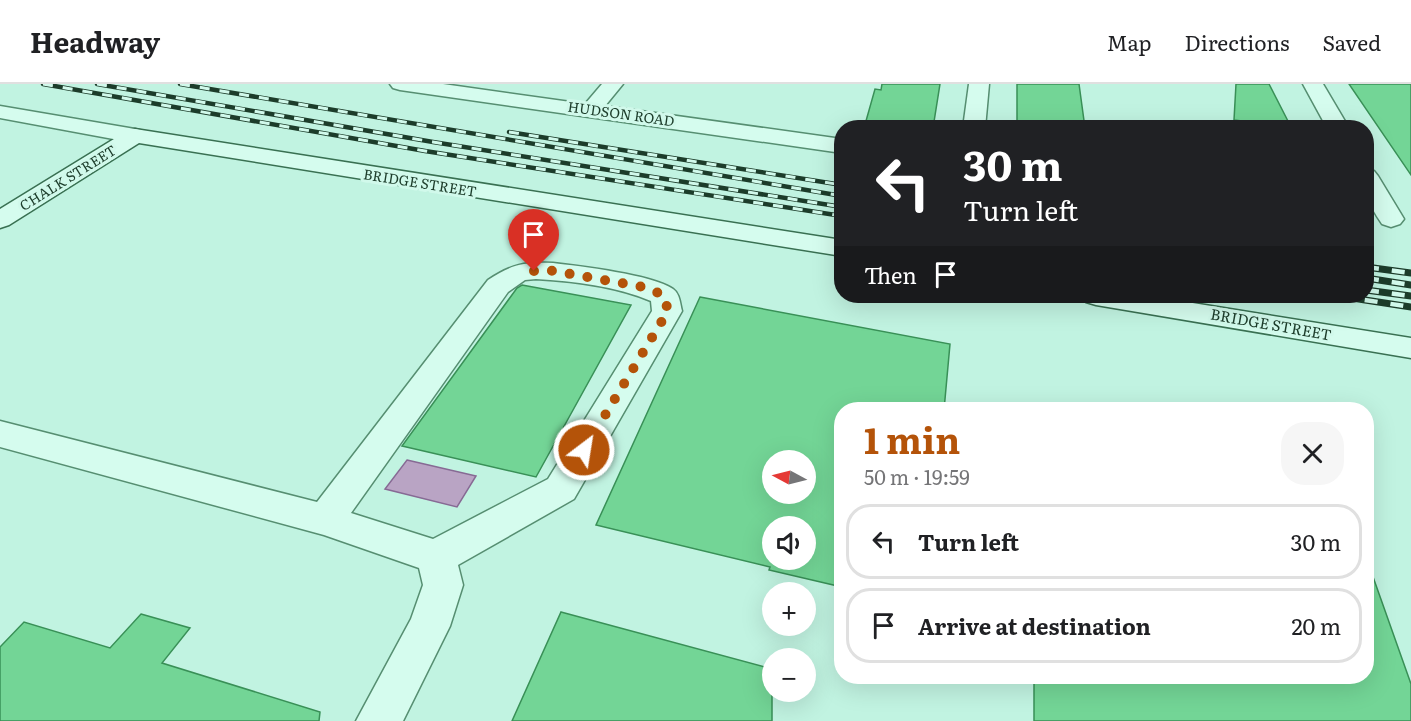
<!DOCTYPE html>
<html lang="en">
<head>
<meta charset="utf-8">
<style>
  :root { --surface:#fff; --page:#f6f6f6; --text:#202124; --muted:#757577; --line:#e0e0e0; --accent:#b45309 }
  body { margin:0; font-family:Literata,serif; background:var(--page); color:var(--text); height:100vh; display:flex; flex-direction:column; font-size:22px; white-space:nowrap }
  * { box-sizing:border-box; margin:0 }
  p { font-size:20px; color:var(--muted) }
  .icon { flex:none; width:33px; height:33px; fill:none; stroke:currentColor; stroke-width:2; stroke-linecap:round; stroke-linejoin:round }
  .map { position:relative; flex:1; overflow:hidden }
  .details { position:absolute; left:834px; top:318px; width:540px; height:282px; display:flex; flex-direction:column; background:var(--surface); border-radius:24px; box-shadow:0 6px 24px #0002 }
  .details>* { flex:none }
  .top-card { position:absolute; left:834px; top:36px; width:540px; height:183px; border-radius:24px; box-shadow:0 6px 24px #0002; background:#202124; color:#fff; overflow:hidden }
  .needle { width:39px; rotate:277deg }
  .controls { position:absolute; left:762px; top:366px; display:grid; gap:12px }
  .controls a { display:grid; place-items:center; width:54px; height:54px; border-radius:50%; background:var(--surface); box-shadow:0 6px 24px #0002; font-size:30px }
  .pin { position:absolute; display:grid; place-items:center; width:51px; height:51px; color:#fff; margin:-62px -26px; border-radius:50% 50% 50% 0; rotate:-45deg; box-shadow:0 0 6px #0007 }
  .pin .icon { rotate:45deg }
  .me { position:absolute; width:66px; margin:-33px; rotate:31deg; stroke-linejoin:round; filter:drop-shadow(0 0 4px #0008) }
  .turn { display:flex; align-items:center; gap:21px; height:126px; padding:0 30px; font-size:27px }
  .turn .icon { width:78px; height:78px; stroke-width:2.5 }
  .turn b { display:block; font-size:42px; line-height:51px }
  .then { display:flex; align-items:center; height:57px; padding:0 30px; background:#0003; gap:12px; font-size:22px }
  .round { display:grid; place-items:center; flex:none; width:63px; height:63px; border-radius:24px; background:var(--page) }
  .summary { display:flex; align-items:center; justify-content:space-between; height:102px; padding:0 30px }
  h1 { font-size:36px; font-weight:700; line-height:45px; color:var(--accent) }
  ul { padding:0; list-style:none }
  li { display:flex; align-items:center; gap:18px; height:75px; margin:0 12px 9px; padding:0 18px; border:3px solid var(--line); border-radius:24px }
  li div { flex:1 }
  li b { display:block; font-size:22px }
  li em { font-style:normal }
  header { display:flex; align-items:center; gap:36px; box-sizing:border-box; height:84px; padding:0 30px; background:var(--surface); border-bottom:2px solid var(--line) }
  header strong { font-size:28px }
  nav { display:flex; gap:33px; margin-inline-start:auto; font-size:21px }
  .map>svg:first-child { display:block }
  .water { fill:#b9a4c4; stroke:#876a94; stroke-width:1.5 }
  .building { fill:#73d596; stroke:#399057; stroke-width:1.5; fill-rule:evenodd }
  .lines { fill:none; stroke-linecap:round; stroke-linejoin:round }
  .minor-casing { stroke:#568e71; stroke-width:3 }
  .tertiary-casing { stroke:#568e71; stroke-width:3 }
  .secondary-casing { stroke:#397052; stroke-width:3 }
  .minor { fill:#d5fcee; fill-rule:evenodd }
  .tertiary { fill:#d5fcee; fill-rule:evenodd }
  .secondary { fill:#d5fcee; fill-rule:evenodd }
  .rail-far1-casing { stroke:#1c3c2a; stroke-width:4.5 }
  .rail-casing { stroke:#1c3c2a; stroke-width:7 }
  .rail-far1 { stroke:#d1f9eb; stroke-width:3; stroke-dasharray:10; stroke-linecap:butt }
  .rail { stroke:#d1f9eb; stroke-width:4.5; stroke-dasharray:13; stroke-linecap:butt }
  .route { stroke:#b45309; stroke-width:10; stroke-dasharray:0 18 }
  .labels { text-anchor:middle; stroke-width:6; stroke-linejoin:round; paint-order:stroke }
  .far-street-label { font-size:14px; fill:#1c3c2a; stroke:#d1f9eb }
  .street-label { font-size:15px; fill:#1c3c2a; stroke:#d1f9eb }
</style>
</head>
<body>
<header>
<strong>Headway</strong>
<nav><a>Map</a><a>Directions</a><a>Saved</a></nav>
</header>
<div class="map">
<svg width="1411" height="637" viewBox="0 0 1411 637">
  <rect width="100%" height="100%" fill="#c1f3e1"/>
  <path class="water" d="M407,376L476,392L457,423L385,405Z"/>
  <g class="building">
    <path d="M882,0H940L933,44H864L875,5L881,6Z"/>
    <path d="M1017,0H1079L1085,44H1017Z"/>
    <path d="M1236,0H1269L1291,43L1234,36Z"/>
    <path d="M1349,0H1411V91Z"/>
    <path d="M522,201L631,221L536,393L402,362L517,204Z"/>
    <path d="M700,213L950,260L944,326H842V503L769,486L770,483L596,441ZM772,376H806V410H772ZM772,442H806V476H772Z"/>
    <path d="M1372,490L1411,600V637H1034V592H1366V491Z"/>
    <path d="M561,528L772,585V637H512Z"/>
    <path d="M141,530L190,544L162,579L320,628L319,637H0V563L24,538L110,564Z"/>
  </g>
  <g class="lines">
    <g class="minor-casing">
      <g id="minor">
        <path d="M390,0H443L585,20L602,0H623L605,22L842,55V69L400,6L393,4Z"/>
        <path d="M969,0H989L985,44H963Z"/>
        <path d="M1303,0H1323L1349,44H1327Z"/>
        <path d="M1366,85L1374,87L1378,92L1404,135L1400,140L1391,143L1382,140C1367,118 1366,111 1366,85Z"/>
        <path d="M553,179C579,182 654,191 673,205C680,210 680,220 682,227L574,415L458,481L463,501L450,542L403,637H356L411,535L423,501L419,484L324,451L0,363V337L317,418L488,196C512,180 524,178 553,179ZM536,195C574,197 615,202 651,217L652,227L548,395L433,455L351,429L508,208L525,196Z"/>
      </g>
    </g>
    <g class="tertiary-casing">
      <path id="tertiary" d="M0,22L135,45L143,47L146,52L143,57L135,59L0,34Z"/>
    </g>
    <g class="secondary-casing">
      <g id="secondary">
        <path d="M135,45L842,156V172L139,59L9,141L0,144V125L127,47Z"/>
        <path d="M1082,212H1149L1411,254V274L1096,221L1086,218Z"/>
      </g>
    </g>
    <use href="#minor" class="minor"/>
    <use href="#tertiary" class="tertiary"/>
    <use href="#secondary" class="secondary"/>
    <g class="rail-far1-casing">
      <g id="rail-far1">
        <path d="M43,0L425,67L842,132"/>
        <path d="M97,0L433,58L842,123"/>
        <path d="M180,0L842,112"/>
        <path d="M509,48L842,101"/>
      </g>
    </g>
    <g class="rail-casing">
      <g id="rail">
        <path d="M1366,183L1411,189"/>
        <path d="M1366,194L1411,201"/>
        <path d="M1366,206L1411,212"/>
        <path d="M1339,212L1411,223"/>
      </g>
    </g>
    <use href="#rail-far1" class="rail-far1"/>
    <use href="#rail" class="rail"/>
  </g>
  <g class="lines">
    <path class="route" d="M534,187L548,186L649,204L664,212L668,227L584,366"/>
  </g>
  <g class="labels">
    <g class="far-street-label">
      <text transform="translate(621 30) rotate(8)" y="5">HUDSON ROAD</text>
      <text transform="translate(68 94) rotate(-32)" y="5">CHALK STREET</text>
      <text transform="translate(420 99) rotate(9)" y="5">BRIDGE STREET</text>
    </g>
    <g class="street-label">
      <text transform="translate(1271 241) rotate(10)" y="5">BRIDGE STREET</text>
    </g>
  </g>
</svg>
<div class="controls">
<a><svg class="needle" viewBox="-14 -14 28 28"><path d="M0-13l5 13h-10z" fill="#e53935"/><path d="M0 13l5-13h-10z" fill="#757577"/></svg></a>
<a><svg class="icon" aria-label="sound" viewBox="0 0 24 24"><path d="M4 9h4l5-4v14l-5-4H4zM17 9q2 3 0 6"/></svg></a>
<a>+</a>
<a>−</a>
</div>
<div class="pin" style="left:534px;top:187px;background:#d93025"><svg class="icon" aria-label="arrive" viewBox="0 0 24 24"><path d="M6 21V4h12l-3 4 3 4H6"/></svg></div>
<svg class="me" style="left:584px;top:366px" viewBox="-20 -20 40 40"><circle r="17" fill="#b45309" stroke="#fff" stroke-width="3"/><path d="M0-11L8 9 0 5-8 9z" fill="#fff"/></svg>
<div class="top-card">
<div class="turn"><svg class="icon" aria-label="left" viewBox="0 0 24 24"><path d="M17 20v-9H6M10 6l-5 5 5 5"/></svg><div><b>30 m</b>Turn left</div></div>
<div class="then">Then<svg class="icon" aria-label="arrive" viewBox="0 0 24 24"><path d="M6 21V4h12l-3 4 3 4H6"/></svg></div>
</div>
<section class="details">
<div class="summary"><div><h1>1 min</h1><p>50 m · 19:59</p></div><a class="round"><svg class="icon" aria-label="close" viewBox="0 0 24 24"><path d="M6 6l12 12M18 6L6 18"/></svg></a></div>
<ul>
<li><svg class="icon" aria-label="left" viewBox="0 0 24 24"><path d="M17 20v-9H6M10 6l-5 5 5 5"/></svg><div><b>Turn left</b></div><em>30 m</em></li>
<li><svg class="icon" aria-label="arrive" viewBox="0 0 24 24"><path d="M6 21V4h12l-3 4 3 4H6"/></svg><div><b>Arrive at destination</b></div><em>20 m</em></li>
</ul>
</section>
</div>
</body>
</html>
